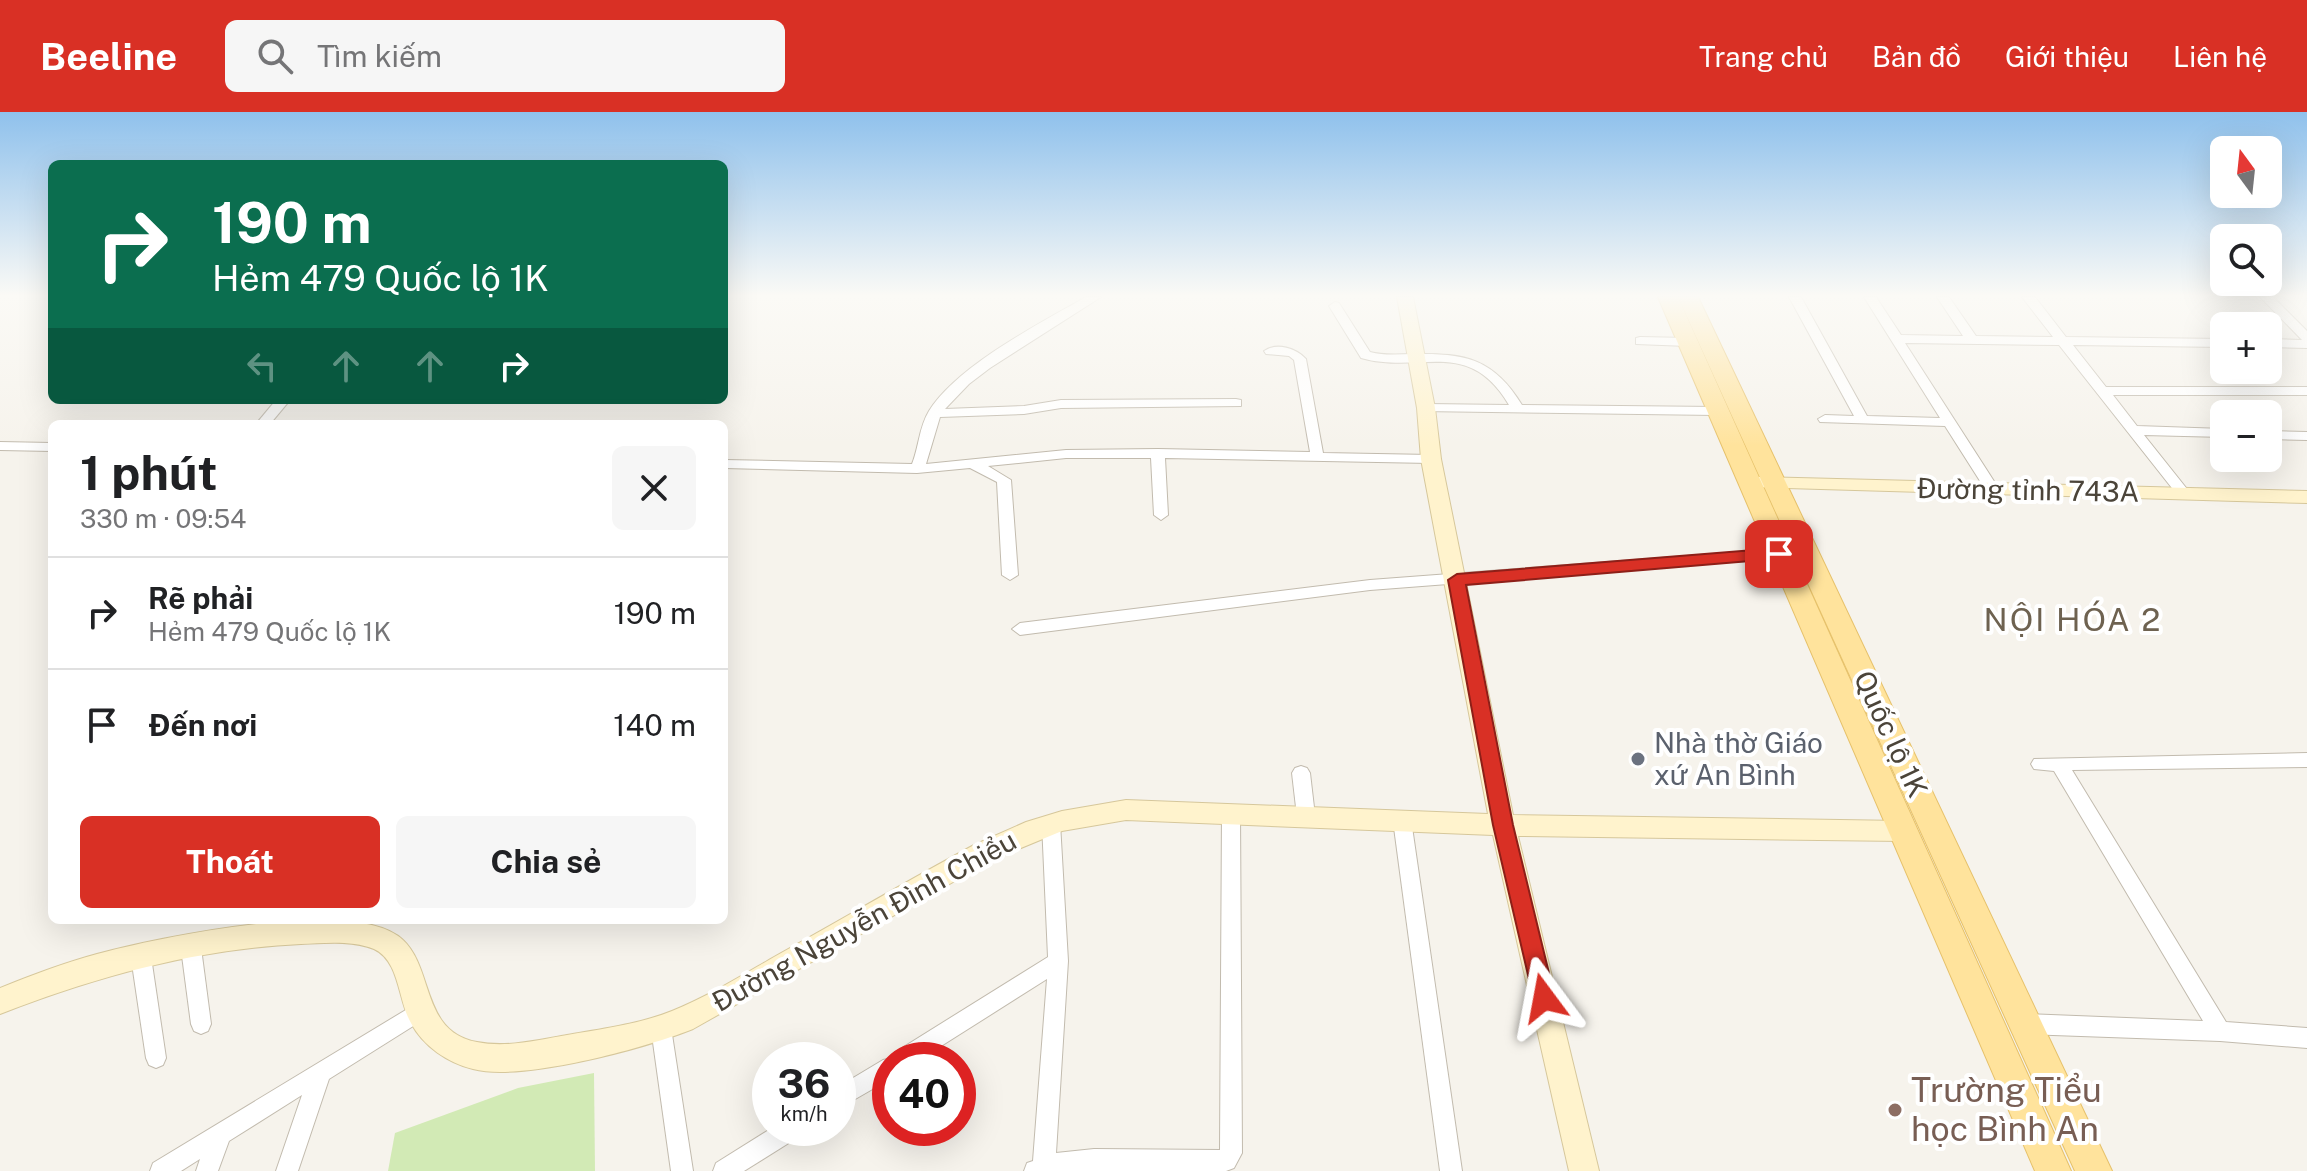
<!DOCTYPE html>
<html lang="vi">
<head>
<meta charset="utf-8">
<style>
  :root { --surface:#fff; --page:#f6f6f6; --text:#202124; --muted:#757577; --line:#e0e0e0; --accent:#d93025 }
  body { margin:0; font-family:"Public Sans",sans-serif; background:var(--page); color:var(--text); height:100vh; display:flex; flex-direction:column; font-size:30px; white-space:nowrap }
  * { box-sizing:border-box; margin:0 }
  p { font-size:26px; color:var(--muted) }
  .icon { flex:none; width:44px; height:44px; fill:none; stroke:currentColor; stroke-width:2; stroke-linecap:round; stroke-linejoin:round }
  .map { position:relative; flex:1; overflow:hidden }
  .drawer { position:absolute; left:48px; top:308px; width:680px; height:504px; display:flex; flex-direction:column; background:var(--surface); border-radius:12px; box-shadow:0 8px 32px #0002 }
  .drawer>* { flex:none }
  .hud { position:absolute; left:48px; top:48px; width:680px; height:244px; border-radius:12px; box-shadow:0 8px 32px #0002; background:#0b6e4f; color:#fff; overflow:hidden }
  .needle { width:52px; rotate:345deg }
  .buttons { position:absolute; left:2210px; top:24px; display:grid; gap:16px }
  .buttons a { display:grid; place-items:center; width:72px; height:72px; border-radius:12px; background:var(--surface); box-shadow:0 8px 32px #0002; font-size:40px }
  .speed { position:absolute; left:752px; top:930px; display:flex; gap:16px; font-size:40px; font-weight:700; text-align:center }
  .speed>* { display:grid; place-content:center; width:104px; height:104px; border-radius:50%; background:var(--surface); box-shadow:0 8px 32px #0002; line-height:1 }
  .speed small { font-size:20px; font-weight:400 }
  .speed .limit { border:12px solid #d22; background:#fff; color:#111 }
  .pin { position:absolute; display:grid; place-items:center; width:68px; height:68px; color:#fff; margin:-34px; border-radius:16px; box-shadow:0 4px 12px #0006 }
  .me { position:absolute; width:88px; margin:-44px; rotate:347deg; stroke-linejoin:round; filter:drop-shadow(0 0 6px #0008) }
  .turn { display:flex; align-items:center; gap:28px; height:168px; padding:0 32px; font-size:36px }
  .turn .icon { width:104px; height:104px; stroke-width:2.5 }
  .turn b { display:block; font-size:56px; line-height:68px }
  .lanes { display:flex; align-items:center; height:76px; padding:0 32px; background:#0003; justify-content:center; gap:40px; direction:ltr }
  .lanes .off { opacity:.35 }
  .round { display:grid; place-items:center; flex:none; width:84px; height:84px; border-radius:12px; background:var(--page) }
  .head { display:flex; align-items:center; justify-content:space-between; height:136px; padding:0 32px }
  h1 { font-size:48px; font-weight:700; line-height:60px }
  .primary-button { display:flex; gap:16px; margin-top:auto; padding:16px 32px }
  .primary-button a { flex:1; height:92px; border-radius:12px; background:var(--accent); color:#fff; font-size:32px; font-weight:700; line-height:92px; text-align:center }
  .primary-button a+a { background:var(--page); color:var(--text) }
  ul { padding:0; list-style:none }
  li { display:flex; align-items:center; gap:24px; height:112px; padding:0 32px; border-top:2px solid var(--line) }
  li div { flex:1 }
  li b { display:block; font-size:30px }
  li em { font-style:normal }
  header { display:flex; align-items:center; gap:48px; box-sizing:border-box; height:112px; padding:0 40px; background:var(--accent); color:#fff }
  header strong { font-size:38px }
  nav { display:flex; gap:44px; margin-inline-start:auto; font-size:28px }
  .search { width:560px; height:72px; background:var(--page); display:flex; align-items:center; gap:20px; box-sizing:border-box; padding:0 28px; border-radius:12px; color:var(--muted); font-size:30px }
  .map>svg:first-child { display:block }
  .green { fill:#d2eab5 }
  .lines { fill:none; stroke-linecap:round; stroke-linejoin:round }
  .street-casing { stroke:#c2bbae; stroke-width:2 }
  .secondary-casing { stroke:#d6c79b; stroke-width:2 }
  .primary-casing { stroke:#e6c16a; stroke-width:2 }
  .street { fill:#fff; fill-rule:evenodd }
  .secondary { fill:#fff3cd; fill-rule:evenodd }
  .primary { fill:#ffe39c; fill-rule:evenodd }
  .route { fill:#d93025; stroke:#8d1f18; stroke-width:2 }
  .worship-dot { fill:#6b7280; stroke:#fff; stroke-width:3 }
  .education-dot { fill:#8d6e63; stroke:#fff; stroke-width:3 }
  .labels { text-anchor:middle; stroke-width:8; stroke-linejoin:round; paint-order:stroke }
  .street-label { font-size:28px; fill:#4b4439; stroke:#fff }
  .worship-label { font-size:28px; fill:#5b616d; stroke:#fff; text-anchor:start }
  .quarter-label { font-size:32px; letter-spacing:2px; fill:#6e6250; stroke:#fff }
  .near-education-label { font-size:34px; fill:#785e54; stroke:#fff; text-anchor:start }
</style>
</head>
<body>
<header>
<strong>Beeline</strong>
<div class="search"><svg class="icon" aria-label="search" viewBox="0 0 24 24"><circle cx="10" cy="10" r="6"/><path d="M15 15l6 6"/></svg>Tìm kiếm</div>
<nav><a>Trang chủ</a><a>Bản đồ</a><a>Giới thiệu</a><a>Liên hệ</a></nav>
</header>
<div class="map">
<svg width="2307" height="1059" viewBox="0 0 2307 1059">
  <rect width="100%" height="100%" fill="#f6f3ec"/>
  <path class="green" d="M594,961L595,1059H388L395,1021L518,976Z"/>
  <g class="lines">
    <g class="street-casing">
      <g id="street">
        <path d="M1086,185H1101L990,256L969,272L945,297L1024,294L1061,288L1236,287L1241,288V294L1061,296L1024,302L940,305L926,352L1066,338L1158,337L1310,340L1294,248L1289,244L1266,242L1264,239C1277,230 1296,236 1306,247L1323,341L1431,343L1438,347L1431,351L1165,346L1168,403L1161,408L1154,403L1151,346H1066L988,354L1011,368L1018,463L1010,468L1002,463L997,370L970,356L917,361L724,356V348L912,352C919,335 919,315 929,299C957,254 1040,211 1086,185Z"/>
        <path d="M1789,185H1801L1867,304L1940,306L1864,185H1876L1901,223L1963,224L1937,185H1949L1976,224L2053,225L2022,185H2035L2066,225L2224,227V235L2073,233L2106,275H2307V283H2113L2137,314L2224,317V325L2144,323L2191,382L2184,387L2179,385L2059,233L1905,231L1999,377L1992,382L1987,380L1945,314L1820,310L1818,307L1825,303L1854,304Z"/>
        <path d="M2260,185H2273L2307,219V236L2268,235V227L2302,228Z"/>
        <path d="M1335,190L1339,191L1370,240C1385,244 1399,242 1414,242C1466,241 1494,247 1522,293L1716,295L1723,299L1716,303L1421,299V293L1426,292L1509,293C1468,224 1421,263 1361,246L1329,194Z"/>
        <path d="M1640,225L1688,226L1694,230L1688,234L1636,232V226Z"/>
        <path d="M276,288H290L270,312H256Z"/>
        <path d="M2268,319L2307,320V328L2268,327Z"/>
        <path d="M0,330L52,331V339L0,338Z"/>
        <path d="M1779,437L1784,438L1786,442L1784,446L1370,478L1020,523L1012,517L1020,511L1370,468Z"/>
        <path d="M2307,641V655L2072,658L2226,910L2307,916V936L2220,929L2024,922L2017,919L2014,912L2017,905L2024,902L2203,909L2054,659L2034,657L2031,652L2034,647Z"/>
        <path d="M1301,654L1307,656L1310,661L1315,704L1312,709L1306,711L1300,709L1297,704L1292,661L1295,656Z"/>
        <path d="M1231,694L1237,696L1240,701L1242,1041L1234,1056L1226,1059H1024L1027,1051L1033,1049L1047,867L919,948H890V967L838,997V975L883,948L892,946L894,941L1048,845L1042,711L1045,706L1051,703L1057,706L1060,711L1068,849L1056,1041L1094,1037L1220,1038L1222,701L1225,696Z"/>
        <path d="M1402,701L1408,703L1411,708L1462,1059H1440L1393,708L1396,703Z"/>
        <path d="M191,827L198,830L201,836L211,912L208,919L201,922L194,919L191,912L181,836L184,830Z"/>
        <path d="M141,836L148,839L151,845L166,946L163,953L156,956L149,953L146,946L131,845L134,839Z"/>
        <path d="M419,890L426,892L429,899L426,906L329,967L298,1059H276L302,983L229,1029L218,1059H196L200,1047L181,1059H150L153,1051Z"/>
        <path d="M661,906L668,909L671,916L693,1059H671L651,916L654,909Z"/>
        <path d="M772,1016H803L800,1024L744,1059H713L716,1051Z"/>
      </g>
    </g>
    <g class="secondary-casing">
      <g id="secondary">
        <path d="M1397,185H1413L1435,296L1441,347L1513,703L1902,709L1911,712L1915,719L1911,726L1902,729L1518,724L1599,1059H1569L1493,723L1126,708L1062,719L992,748L693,917C645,936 522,970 473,957C448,951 423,934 411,911C398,889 400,849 374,837C352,828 324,831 301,832C196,837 98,864 0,902V876C32,863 64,851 97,842C156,826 357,783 403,828C434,857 421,920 477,930C506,936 538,928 567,923C601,917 640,912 672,899C707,885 741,864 774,845C841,808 907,769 974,733L1026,710L1062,699L1126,688L1488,702L1421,347L1417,296Z"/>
        <path d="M1758,365L2307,379V391L1751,375L1748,371Z"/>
      </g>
    </g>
    <g class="primary-casing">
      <g id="primary">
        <path d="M1658,185H1678L2071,1059H2035Z"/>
        <path d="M1678,185H1698L2112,1059H2075Z"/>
      </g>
    </g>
    <use href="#street" class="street"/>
    <use href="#secondary" class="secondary"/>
    <use href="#primary" class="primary"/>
  </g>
  <linearGradient id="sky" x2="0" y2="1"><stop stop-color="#8fc1ec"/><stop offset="0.55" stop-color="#fbfaf6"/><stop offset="1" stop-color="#fbfaf6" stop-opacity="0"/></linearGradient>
  <rect width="2307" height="334" fill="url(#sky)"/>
  <path class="route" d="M1779,436L1785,437L1787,442L1785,446L1466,473L1513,713L1555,886L1552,893L1544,897L1535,893L1493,713L1448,468L1457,462Z"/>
  <circle class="worship-dot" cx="1638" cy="647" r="8"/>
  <circle class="education-dot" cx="1895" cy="998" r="8"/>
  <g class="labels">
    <g class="street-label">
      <text transform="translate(2028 378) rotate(1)" y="10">Đường tỉnh 743A</text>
      <text transform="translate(1891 622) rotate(65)" y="10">Quốc lộ 1K</text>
      <text transform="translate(864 809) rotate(-29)" y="10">Đường Nguyễn Đình Chiểu</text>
    </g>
    <g class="worship-label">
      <text x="1654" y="641">Nhà thờ Giáo<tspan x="1654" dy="32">xứ An Bình</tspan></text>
    </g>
    <g class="quarter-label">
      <text x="2073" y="519">NỘI HÓA 2</text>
    </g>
    <g class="near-education-label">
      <text x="1911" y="990">Trường Tiểu<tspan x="1911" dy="39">học Bình An</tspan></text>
    </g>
  </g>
</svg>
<div class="buttons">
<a><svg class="needle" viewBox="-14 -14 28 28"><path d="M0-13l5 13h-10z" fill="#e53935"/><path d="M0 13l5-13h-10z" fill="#757577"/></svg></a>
<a><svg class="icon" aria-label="search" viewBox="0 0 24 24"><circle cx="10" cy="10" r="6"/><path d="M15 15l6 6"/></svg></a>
<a>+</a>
<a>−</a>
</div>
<div class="speed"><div>36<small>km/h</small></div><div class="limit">40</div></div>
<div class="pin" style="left:1779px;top:442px;background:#d93025"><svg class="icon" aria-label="arrive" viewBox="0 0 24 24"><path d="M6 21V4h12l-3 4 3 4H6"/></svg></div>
<svg class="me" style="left:1544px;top:886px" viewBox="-20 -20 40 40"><path d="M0-17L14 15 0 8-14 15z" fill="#d93025" stroke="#fff" stroke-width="4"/></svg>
<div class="hud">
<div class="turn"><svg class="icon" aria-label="right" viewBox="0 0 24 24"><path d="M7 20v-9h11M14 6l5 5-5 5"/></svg><div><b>190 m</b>Hẻm 479 Quốc lộ 1K</div></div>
<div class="lanes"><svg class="icon off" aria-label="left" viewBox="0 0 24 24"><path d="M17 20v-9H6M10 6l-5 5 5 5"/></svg><svg class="icon off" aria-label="ahead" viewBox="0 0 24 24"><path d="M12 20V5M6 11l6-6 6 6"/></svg><svg class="icon off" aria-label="ahead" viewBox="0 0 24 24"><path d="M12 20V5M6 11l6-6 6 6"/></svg><svg class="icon" aria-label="right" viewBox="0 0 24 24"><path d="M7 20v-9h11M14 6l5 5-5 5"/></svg></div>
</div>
<section class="drawer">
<div class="head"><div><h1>1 phút</h1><p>330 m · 09:54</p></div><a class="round"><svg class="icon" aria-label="close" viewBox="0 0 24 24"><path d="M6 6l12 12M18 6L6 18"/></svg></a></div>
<ul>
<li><svg class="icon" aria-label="right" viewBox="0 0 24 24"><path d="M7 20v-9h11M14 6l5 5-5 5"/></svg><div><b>Rẽ phải</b><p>Hẻm 479 Quốc lộ 1K</p></div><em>190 m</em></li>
<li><svg class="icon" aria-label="arrive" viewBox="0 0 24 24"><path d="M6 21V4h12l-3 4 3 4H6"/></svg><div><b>Đến nơi</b></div><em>140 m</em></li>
</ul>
<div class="primary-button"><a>Thoát</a><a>Chia sẻ</a></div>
</section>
</div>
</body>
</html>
